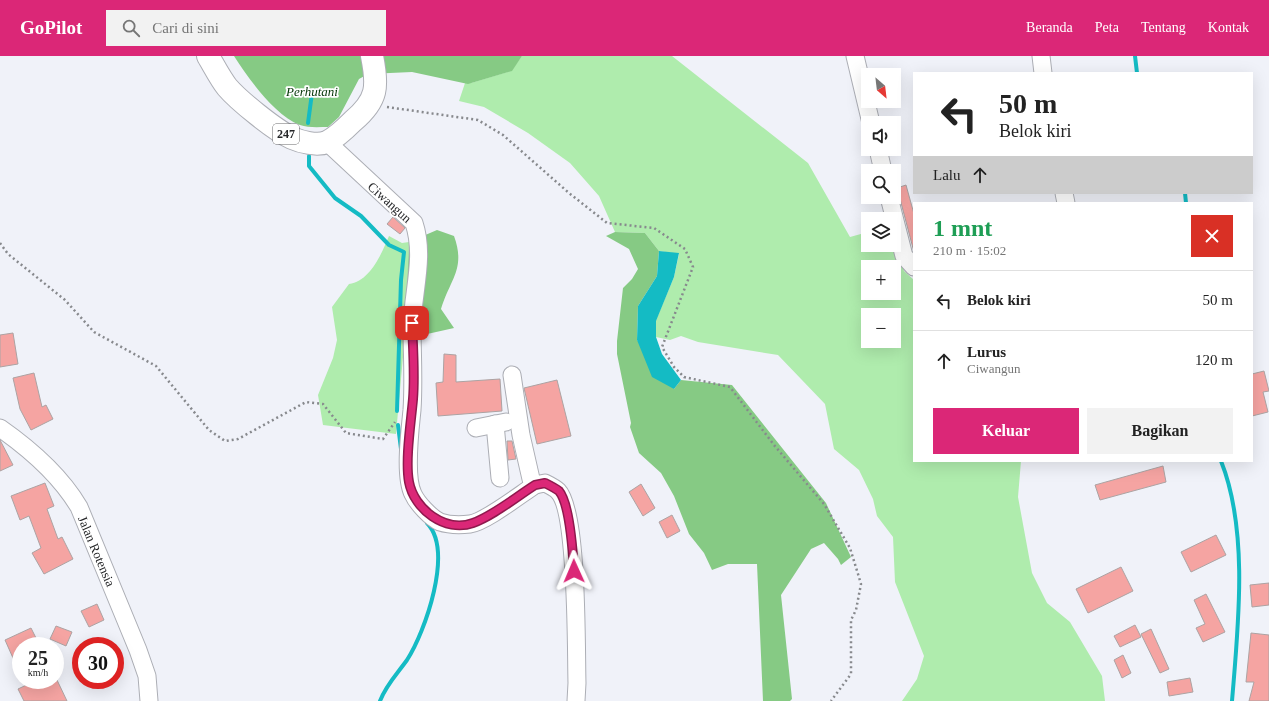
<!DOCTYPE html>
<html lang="id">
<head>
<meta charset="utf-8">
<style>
  :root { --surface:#fff; --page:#f2f2f2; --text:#222; --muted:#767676; --line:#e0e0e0; --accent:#db2777 }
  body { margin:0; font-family:Georgia,serif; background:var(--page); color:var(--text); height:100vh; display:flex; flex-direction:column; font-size:15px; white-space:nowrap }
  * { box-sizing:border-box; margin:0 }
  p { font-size:13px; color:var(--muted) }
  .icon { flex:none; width:22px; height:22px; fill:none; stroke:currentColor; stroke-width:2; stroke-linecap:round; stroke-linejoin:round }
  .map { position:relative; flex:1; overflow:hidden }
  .panel { position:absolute; left:913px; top:146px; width:340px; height:260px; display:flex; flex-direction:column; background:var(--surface); border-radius:0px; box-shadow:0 4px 16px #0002 }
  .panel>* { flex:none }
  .top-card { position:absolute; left:913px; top:16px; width:340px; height:122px; border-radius:0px; box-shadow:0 4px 16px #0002; background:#fff; color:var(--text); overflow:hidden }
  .needle { width:26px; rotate:152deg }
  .buttons { position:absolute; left:861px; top:12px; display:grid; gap:8px }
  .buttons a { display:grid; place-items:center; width:40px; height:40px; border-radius:0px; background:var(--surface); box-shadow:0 4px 16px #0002; font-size:20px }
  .speed { position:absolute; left:12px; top:581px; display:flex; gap:8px; font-size:20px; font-weight:700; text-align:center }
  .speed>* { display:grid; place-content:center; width:52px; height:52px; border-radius:50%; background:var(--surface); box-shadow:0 4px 16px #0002; line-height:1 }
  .speed small { font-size:10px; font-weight:400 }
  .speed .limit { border:6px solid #d22; background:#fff; color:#111 }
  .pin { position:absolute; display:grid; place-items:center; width:34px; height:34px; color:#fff; margin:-17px; border-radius:8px; box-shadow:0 2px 6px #0006 }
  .me { position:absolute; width:44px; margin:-22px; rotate:359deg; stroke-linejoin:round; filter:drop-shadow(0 0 3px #0008) }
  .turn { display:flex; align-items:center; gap:14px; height:84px; padding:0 20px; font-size:18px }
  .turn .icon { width:52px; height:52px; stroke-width:2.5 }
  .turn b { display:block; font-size:28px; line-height:34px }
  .then { display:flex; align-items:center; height:38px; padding:0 20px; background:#0003; gap:8px; font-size:15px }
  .round { display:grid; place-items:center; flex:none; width:42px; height:42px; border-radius:0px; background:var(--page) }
  .head { display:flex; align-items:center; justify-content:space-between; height:68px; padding:0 20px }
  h1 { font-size:24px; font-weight:600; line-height:30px; color:#1e9e55 }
  .action { display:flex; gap:8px; margin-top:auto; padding:8px 20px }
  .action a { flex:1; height:46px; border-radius:0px; background:var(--accent); color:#fff; font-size:16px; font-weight:600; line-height:46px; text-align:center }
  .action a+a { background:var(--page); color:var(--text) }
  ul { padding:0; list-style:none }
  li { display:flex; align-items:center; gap:12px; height:60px; padding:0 20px; border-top:1px solid var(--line) }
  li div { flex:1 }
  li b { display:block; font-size:15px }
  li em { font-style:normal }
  header { display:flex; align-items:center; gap:24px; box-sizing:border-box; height:56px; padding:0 20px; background:var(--accent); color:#fff }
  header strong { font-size:19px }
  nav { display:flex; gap:22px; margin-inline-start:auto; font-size:14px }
  .search { width:280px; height:36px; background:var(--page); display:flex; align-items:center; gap:10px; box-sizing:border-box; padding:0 14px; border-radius:0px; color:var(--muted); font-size:15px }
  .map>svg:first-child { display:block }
  .green { fill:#afecad; fill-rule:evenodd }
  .forest { fill:#86ca84 }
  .water { fill:#14bbc4 }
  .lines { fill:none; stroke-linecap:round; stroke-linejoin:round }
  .stream { stroke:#14bbc4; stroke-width:4 }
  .building { fill:#f5a4a2; stroke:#aca3a3 }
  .minor-casing { stroke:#acaeb5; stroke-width:19 }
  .major-casing { stroke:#acaeb5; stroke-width:24 }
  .path { stroke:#87898d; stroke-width:2.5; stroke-dasharray:2 3; stroke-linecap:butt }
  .minor { stroke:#fff; stroke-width:17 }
  .major { stroke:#fff; stroke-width:22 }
  .route-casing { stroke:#8e194d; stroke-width:10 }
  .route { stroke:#db2777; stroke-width:7 }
  .labels { text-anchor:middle; stroke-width:3.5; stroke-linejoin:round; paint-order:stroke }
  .shield { fill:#fff; stroke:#666768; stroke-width:1 }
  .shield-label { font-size:12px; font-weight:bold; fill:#252628 }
  .park-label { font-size:13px; font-style:italic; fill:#023405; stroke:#fff }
  .street-label { font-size:13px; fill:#252628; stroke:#fff }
</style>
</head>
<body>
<header>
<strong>GoPilot</strong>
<div class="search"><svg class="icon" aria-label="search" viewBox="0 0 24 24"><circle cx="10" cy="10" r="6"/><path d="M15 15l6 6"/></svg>Cari di sini</div>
<nav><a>Beranda</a><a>Peta</a><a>Tentang</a><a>Kontak</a></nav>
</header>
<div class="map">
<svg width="1269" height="645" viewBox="0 0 1269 645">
  <rect width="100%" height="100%" fill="#f0f2f9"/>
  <g class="green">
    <path d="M522,0H672L808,107L850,181L868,176V189H894V175L904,215L914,224V405H1021L1018,441L1032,517L1047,547L1070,566L1102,620L1105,645H902L917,623L924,600L895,526L893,481L877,460L873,443L859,414L834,393L825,348L778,299L698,286L681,280L670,284L656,281V264L674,221L679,198L659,195L645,177L615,176L599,140L570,107L528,77L484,51L459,45L465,27H471L511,15ZM868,211H894V237H868ZM868,259H894V285H868Z"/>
    <path d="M389,180L402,187L409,186L406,268L396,378L323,369L318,339L333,302L337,284L332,251L349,228C370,225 381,199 389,180Z"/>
  </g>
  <g class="forest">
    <path d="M234,0H522L512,15L468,28L412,16L368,18L359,23L339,61L328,71C319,71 308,72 300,69C274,59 249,23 234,0Z"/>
    <path d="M437,174L454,180C466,213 450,223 441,253L454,272L405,283L409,186Z"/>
    <path d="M615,176L645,177L659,195L657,220L638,250L637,284L674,333L681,324L732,329L826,447L851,501L841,509L838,503L824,487L811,493L781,539L792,643L790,645H763L757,508H728L712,514L704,497L689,478L674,440L661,417L639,397L630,371L631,367L617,298V285L623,232L632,223L638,213L629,193L606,180Z"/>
  </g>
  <path class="water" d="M659,195L679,197L674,221L656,265V281L662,298L681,324L674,333L652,321L637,284L638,250L657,220Z"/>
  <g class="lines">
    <g class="stream">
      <path d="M1135,0L1137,17"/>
      <path d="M308,67L312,37"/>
      <path d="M309,100V110L335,142L361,160L389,189L404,196L401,224L397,355"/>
      <path d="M1185,137L1186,147"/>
      <path d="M398,369L401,393"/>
      <path d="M1221,405C1249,475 1238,572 1232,645"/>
      <path d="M380,645C386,629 397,618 407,604C425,576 454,495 427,467"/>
    </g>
  </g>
  <g class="building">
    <path d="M906,129L914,158V196L899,139L894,133Z"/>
    <path d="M393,161L405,172L400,178L387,168Z"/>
    <path d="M13,277L18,308L0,311V279Z"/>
    <path d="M444,298L456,299V326L500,323L502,355L438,360L436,327L443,326Z"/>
    <path d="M1264,315L1269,335L1263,336L1268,356L1252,360V318Z"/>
    <path d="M34,317L42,351L46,349L53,363L31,374L20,353L13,322Z"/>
    <path d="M557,324L571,380L537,388L524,332Z"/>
    <path d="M0,384L13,409L0,415Z"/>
    <path d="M507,385H512L516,403L508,404Z"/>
    <path d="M1163,410L1166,426L1100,444L1095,429Z"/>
    <path d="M45,427L54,450L47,453L58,483L62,481L73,503L44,518L32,497L41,492L29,460L20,464L11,440Z"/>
    <path d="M641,428L655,452L643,460L629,436Z"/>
    <path d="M672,459L680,475L667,482L659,466Z"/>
    <path d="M1216,479L1226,499L1191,516L1181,496Z"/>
    <path d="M1121,511L1133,535L1088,557L1076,533Z"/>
    <path d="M1269,527V549L1252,551L1250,529Z"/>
    <path d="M1206,538L1225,576L1203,586L1196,572L1205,568L1194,544Z"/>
    <path d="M97,548L104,564L89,571L81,555Z"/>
    <path d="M1135,569L1141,581L1120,591L1114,580Z"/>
    <path d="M56,570L72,576L66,590L50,583Z"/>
    <path d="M31,572L40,590H21V620L5,584Z"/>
    <path d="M1151,573L1169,613L1160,617L1141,578Z"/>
    <path d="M1251,577L1269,579V645H1249L1254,626H1246Z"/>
    <path d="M1123,599L1131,617L1122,622L1114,604Z"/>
    <path d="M1190,622L1193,636L1169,640L1167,626Z"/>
    <path d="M37,624H57L67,645H24L18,633Z"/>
  </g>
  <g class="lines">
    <g class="minor-casing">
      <g id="minor">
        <path d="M855,0L871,67"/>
        <path d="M1041,0L1043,17"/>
        <path d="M327,86L414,167C425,200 413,235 412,269C412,297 414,325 412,354C410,374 404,420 413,438C417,447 431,462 440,466C449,469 461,469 470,468C485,466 521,438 535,429L545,427C549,429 555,432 558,435C578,455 576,593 577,627L576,645"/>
        <path d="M878,93L883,115"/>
        <path d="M1064,137L1066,147"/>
        <path d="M889,141L904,200L914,211"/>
        <path d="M512,319L521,379L531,423L535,429"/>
        <path d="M495,368L500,422"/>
        <path d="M0,372C30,393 60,419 79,451L138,594L147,620L149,645"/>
        <path d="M476,372L506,366"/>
      </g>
    </g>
    <g class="major-casing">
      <path id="major" d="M208,0C214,10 220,22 227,31C239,45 275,74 292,82C301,86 317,90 327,86C337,81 346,72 353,65C378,44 378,30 372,0"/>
    </g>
    <g class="path">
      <path d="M387,51L478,64L503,79L569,137L607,167L654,172L685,193L693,211L662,291L674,311L684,321L730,331L774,389L824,448L850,492L858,518L861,528L856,554L851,564V618L831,645"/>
      <path d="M0,187L8,198L65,244L94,276L156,310L209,374L225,385L238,383L306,346L323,348L346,377L383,383L395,366"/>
    </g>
    <use href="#minor" class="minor"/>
    <use href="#major" class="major"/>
  </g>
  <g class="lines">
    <g class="route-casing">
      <path id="route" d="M412,267C413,292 415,318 413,343C411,366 405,404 409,426C414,453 445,477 473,467C493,460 516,441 535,429L545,427C549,429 555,432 559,435C570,448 573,498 574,515"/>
    </g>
    <use href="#route" class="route"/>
  </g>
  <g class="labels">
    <rect class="shield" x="273" y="68" width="26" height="20" rx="3"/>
    <g class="shield-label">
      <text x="286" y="82">247</text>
    </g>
    <g class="park-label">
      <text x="312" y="40">Perhutani</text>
    </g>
    <g class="street-label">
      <text transform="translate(390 146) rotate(42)" y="5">Ciwangun</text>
      <text transform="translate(97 495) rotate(67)" y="5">Jalan Rotensia</text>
    </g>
  </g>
</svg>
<div class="buttons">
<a><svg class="needle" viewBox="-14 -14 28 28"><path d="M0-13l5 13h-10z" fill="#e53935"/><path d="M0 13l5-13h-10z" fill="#767676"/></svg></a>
<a><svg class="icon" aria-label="sound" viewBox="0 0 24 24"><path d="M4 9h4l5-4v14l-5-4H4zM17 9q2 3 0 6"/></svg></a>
<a><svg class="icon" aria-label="search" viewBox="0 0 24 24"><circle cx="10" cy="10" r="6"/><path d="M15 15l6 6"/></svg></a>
<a><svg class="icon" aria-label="layers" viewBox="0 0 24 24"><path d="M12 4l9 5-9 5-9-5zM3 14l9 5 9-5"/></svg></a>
<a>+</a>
<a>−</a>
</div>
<div class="speed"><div>25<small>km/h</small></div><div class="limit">30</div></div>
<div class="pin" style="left:412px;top:267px;background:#d93025"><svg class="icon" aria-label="arrive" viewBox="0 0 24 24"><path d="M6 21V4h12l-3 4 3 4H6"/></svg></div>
<svg class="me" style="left:574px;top:515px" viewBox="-20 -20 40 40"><path d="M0-17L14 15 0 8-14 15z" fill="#db2777" stroke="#fff" stroke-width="4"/></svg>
<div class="top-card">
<div class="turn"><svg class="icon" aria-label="left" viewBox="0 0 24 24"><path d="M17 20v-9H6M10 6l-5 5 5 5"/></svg><div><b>50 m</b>Belok kiri</div></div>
<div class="then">Lalu<svg class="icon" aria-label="ahead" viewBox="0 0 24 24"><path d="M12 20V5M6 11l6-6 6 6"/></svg></div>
</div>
<section class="panel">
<div class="head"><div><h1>1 mnt</h1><p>210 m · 15:02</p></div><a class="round" style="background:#d93025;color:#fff"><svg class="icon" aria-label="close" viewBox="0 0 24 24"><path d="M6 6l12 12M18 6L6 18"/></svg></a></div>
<ul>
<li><svg class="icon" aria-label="left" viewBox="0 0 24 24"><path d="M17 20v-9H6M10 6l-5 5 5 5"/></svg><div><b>Belok kiri</b></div><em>50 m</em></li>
<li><svg class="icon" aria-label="ahead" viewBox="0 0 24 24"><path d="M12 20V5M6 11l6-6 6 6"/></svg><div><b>Lurus</b><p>Ciwangun</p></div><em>120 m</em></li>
</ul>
<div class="action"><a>Keluar</a><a>Bagikan</a></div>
</section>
</div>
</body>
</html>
